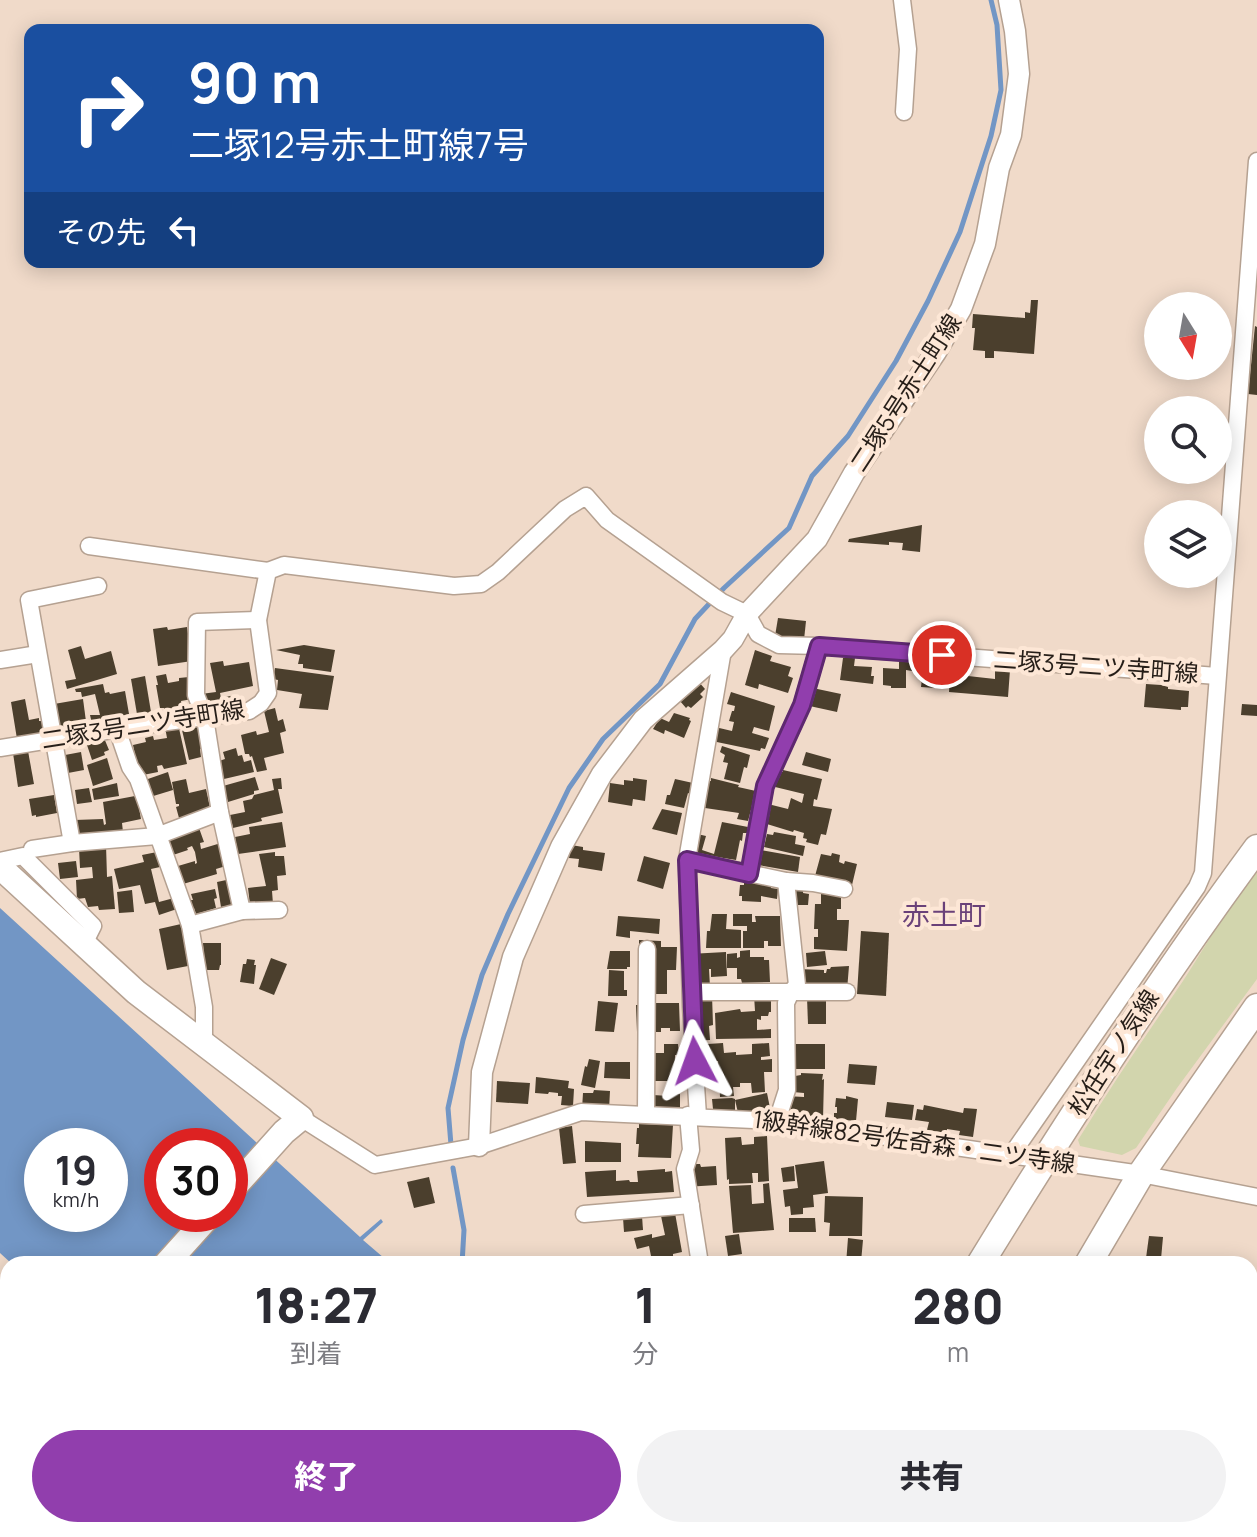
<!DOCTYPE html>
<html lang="ja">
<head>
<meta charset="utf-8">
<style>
  :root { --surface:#fff; --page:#f2f2f3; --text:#2b2b33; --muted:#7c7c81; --accent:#913ead }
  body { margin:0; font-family:Manrope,"Noto Sans JP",sans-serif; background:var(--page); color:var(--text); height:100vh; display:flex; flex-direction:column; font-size:30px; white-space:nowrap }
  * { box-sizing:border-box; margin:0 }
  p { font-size:26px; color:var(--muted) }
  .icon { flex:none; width:44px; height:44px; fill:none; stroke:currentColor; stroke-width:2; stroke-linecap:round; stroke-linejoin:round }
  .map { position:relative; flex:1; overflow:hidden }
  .side { position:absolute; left:0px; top:1256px; width:1258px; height:282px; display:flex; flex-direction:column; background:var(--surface); border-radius:24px 24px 0 0; box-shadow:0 4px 20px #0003 }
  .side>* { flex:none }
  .top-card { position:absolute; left:24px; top:24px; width:800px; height:244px; border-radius:16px; box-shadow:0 4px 20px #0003; background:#1a4fa0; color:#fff; overflow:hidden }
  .needle { width:52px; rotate:169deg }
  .controls { position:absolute; left:1144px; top:292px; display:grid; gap:16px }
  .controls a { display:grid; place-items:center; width:88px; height:88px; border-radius:50%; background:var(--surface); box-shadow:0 4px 20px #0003; font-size:40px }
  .speed { position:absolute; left:24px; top:1128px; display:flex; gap:16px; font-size:40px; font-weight:700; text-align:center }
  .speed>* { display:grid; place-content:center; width:104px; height:104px; border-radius:50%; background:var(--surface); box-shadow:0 4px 20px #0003; line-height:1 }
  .speed small { font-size:20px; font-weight:400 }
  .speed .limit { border:12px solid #d22; background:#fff; color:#111 }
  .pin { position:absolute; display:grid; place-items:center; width:68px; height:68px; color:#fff; margin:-34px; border:4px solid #fff; border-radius:50%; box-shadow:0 2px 8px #0007 }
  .me { position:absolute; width:88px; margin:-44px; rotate:356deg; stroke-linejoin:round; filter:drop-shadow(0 0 6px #0008) }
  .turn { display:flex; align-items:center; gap:28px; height:168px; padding:0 32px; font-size:36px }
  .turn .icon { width:104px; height:104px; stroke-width:2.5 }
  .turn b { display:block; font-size:56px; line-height:68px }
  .then { display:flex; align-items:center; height:76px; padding:0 32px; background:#0003; gap:16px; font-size:30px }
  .eta { display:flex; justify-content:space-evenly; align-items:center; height:136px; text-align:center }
  .eta b { font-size:48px; font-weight:800; line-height:56px }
  .button { display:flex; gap:16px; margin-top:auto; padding:16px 32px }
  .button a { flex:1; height:92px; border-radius:48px; background:var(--accent); color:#fff; font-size:32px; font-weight:800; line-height:92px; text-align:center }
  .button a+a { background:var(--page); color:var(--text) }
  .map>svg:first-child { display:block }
  .green { fill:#d2d5ad }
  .water { fill:#7296c5; fill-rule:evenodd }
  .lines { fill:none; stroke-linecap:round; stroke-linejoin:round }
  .stream { stroke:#7296c5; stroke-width:5 }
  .building { fill:#4b3f2d }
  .minor-casing { stroke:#b5a191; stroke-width:19 }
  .tertiary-casing { stroke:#b5a191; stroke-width:23 }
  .secondary-casing { stroke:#b5a191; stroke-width:27 }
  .primary-casing { stroke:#b5a191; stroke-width:29 }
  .minor { stroke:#fff; stroke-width:16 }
  .tertiary { stroke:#fff; stroke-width:20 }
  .secondary { stroke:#fff; stroke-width:24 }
  .primary { stroke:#fff; stroke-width:26 }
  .route-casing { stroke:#5e2870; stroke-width:20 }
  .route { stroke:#913ead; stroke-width:14 }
  .labels { text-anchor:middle; stroke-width:8; stroke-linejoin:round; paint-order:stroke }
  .street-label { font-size:24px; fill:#261e18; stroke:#fde7d6 }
  .quarter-label { font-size:28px; fill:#6a4179; stroke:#fde7d6 }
</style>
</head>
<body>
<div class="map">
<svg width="1257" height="1537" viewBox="0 0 1257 1537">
  <rect width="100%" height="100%" fill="#f0dac9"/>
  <path class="green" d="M1257,869V979L1177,1088L1136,1148L1122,1155L1080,1146L1078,1140C1111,1086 1147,1034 1183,981C1207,944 1229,904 1257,869Z"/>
  <g class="water">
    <path d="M0,908L360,1237L381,1219L383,1222L363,1240L391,1264H12L0,1253ZM42,1146H110V1214H42ZM162,1146H230V1214H162Z"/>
    <path d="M437,1530H635L641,1537H449Z"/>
  </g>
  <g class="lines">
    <g class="stream">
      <path d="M451,1145L448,1108L463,1040L482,975L508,914L569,788L603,739L660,684L695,619L724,588L789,528L812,476L848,436L896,361L928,301L960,232L991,136L1001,90L997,25L991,0"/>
      <path d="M453,1168L464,1230L462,1264"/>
    </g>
  </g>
  <g class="building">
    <path d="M1031,300H1038L1034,354L994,351V358H985V351L973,350L975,328H972L973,314L1025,318V312L1030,313Z"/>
    <path d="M1255,326L1257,327V395L1248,394Z"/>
    <path d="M922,525L920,552L902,550L903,543L889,542V545L848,542L849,539Z"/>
    <path d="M778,618L806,621L804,640L775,636Z"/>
    <path d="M167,627L168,630L187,627L192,661L158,666L153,629Z"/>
    <path d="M304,645L335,650L331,672L303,668V664H298L300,655L276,650Z"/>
    <path d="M81,646L85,659L111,651L117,674L67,689L65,681L76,679L68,650Z"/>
    <path d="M755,650L772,656L770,661L791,667L788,676L793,678L788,693L759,684L758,689L745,685Z"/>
    <path d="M843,658H855L854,666L872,667L871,676H874L873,684L840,680Z"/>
    <path d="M223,661L224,666L249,662L253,686L220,693L221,698L235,695L238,706L205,712L201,694L216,692L210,663Z"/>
    <path d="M899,661L912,662V671L906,670V688H891V686L883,685V668L899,669Z"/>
    <path d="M275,668L334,676L328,710L299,708L302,694L277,690L278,680L273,679Z"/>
    <path d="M995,669L1010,670L1008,697L949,692L950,674L995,679Z"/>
    <path d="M923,671L937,672L936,688L921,687Z"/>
    <path d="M166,674L168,683L179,681V678L189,677L192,699L181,701L183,713L165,716L164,708H160L156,685H158L156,676Z"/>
    <path d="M145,676L152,718L138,720L131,679Z"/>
    <path d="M698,681L705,689L700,694L703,697L691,708L688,706L686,708L680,701Z"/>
    <path d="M103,684L105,693L109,692L110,694L125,691L129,714L116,717L117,724L93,728L90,715H100L95,694L82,697L81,692H76L75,689Z"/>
    <path d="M1146,684L1161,685L1168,687V689L1189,691L1188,707H1181V710L1144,707Z"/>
    <path d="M808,687L841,694L837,712L805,705Z"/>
    <path d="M731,692L775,706L769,731L754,727L752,733L769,738L765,749L761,748L760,751L712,741L715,727L732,731L734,722L729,721L732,711H734L735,706L727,704Z"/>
    <path d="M25,699L29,720L39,718V721H42L44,734L17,739L11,702Z"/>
    <path d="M83,699L87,729L60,734L54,704Z"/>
    <path d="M1242,704L1257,705V716L1241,715Z"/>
    <path d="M275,708L278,721L283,719L286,731L280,733L284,753L264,758L267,770L257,772L252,756L250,757L249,754H245L241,735L256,731L257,735L269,732L264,711Z"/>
    <path d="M674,713L690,718L689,720L691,721L684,738L665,730L664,734L653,729L660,718L669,722Z"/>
    <path d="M178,724L187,764L164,769L162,765L157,766L158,772L143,775L142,768L138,769L133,745L146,742L145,738L153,736L154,740L167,738L165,727Z"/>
    <path d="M199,726L204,748L200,749L201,757L189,760L182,730Z"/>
    <path d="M97,738H104L109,750L104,752L105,755L92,760L86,742Z"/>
    <path d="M722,746L750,755L747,768L744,767L740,783L724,779L728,763L723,762L725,755L720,752Z"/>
    <path d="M236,748L238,756L242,755L244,762L251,760L254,772L224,779L219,761L225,759L223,752Z"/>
    <path d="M28,751L34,784L18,787L13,753Z"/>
    <path d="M81,752L84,770L68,773L65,755Z"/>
    <path d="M806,752L831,759L828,772L802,765Z"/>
    <path d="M107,758L113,779L93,786L87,765Z"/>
    <path d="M774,770L783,772V770L822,779L817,800L814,799L813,806L832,809L826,835L821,834L818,845L806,842L807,839L803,838L804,833L794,830L793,832L760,822L764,803L788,809L791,798L802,803L804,794L771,786Z"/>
    <path d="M168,772L173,790L150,797L145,780Z"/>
    <path d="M255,777L259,790L254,791V794L228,802L223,786Z"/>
    <path d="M281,778L282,789H278L283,813L261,818L262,821L233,828L230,815L245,812L243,801L252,799L254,795L274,790L272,779Z"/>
    <path d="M633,778L647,780L645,801L633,799L632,806L608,802L610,783L624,785V780L633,781Z"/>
    <path d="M711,778L739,785L738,787L756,791L748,821L737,819L739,813L705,808L706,804H703L709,781H711Z"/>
    <path d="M186,779L189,793L206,789L211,812L182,820V817L179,818L176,807L179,806V804H176L172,782Z"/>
    <path d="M675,779L693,783L690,794L688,793L684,808L665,804L667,795H670Z"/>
    <path d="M117,783L119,796L94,800L92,789Z"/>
    <path d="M89,788L92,802L77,804L75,790Z"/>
    <path d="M54,795L57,813L36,817V815L32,816L29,799Z"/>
    <path d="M135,796L137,797L141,819L122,823L123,832L75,836V820L103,819L104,825L106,824L103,802Z"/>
    <path d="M662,809L682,813L677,835L652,829Z"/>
    <path d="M282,822L286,847L238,854L235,837L250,834L249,827Z"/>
    <path d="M722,822L748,827L747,833H743L742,841L740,840L736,860L717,857L716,859L694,854L693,833L706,836L702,850L714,854Z"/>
    <path d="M199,828L204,842L200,843L201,849L221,843L226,866L216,869L217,874L183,884L178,866L195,861V864L197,863L195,852L192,846L187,848L188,850L173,855L168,838Z"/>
    <path d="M774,832L796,836L795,844L805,846L803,856L764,847L767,834L773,835Z"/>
    <path d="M106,845L107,877L112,876L115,909L99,910L98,906L88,907L85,898L77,899L76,880L93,878L92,867L80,868L79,848Z"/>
    <path d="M571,845L583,847V850L605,853L602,871L578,867L579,859L569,858Z"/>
    <path d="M761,850L800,857L798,872L758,865Z"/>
    <path d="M157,852L160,867L151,869L159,902L174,898L177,909L159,915L155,902L145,904L140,885L119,889L114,869L144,862L142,855Z"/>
    <path d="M275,852V856H284L286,875L277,876L278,890L272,891L273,904L250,905L248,888L266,886L259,854Z"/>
    <path d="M832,853L840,855L839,862L844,864L845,861L857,864L852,885L815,876L821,854L831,856Z"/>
    <path d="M644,856L670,863L663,889L637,881Z"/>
    <path d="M76,861L78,877L60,879L58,863Z"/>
    <path d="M772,878L771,888L778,889L777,899L761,896V902L742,901V896H739L740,885H744V880Z"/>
    <path d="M231,879L237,904L221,907L217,882Z"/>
    <path d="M795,883H804L803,893L809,894L808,905H793Z"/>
    <path d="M215,889L217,898L214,899L216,908L196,914L194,908H192L190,900H193L191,894Z"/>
    <path d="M132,890L134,912L119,913L117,892Z"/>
    <path d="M821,892L841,894V909H837V920H849L847,951L814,949V937H818V929H814L815,904H821Z"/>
    <path d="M712,914H727L726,929L741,930V948H706L707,931H710Z"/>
    <path d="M733,914H752V922H756L755,916H780L781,946H768V941H764V948H743V931H747V926H733Z"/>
    <path d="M618,916L660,919L659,934L630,931V938L616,936Z"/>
    <path d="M181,924L188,966L167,970L159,929Z"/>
    <path d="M861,931L889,933L886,996L857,994Z"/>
    <path d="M639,940L661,941V947H677L676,970H667V994H638V972L650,973L639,969Z"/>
    <path d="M203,943H221V965H220L219,970H205Z"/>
    <path d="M750,950V957H764V960H769L770,982L742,983L741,979H737V968H727V954L737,953V958L740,957V951Z"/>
    <path d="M610,951H630V967H627V969H607Z"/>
    <path d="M825,951L827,965L807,967L806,953Z"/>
    <path d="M726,952L727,976L711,977V969H709L710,987H691L689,954Z"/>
    <path d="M271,958L287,964L274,995L259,989Z"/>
    <path d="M247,959L255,960L254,965H256L254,984L240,982L243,964H246Z"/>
    <path d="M849,966L847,990L794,985L797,969L824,970V973H826L827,969H830L831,967Z"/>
    <path d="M609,970L624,971V990H627V996H608Z"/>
    <path d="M771,994V1012H769L768,1016H761V1020L757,1019V1030L771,1029V1038L716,1039L715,1013L740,1009L741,1012L755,1011L754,995Z"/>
    <path d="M712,995L713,1025L709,1026L710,1040L692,1041L691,1018L703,1017V1015H700L699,1004H691V996Z"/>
    <path d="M807,997L826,998V1024H808Z"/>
    <path d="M598,1001L618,1003L614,1032L595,1031Z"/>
    <path d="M655,1001V1003H679L680,1031H670V1028H661V1032H637L636,1005H644Z"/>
    <path d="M723,1043L724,1053L736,1052V1055L752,1054V1044L769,1043L770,1056L761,1057V1060L772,1059V1072H764L765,1092L752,1093L751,1083H740V1087H733L734,1096L720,1097L718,1061L694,1062L693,1045Z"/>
    <path d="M664,1044H678L679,1055H675V1081H647L644,1053H664Z"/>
    <path d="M794,1044H825V1069H784Z"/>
    <path d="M589,1059L600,1061L595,1088L581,1085L585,1066L587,1067Z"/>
    <path d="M605,1062H630V1079L604,1078Z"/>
    <path d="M849,1064L877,1066L875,1085L847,1083Z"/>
    <path d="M801,1073L823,1074L822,1080L824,1079L823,1119L786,1118V1096L804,1097V1093L793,1092L795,1076L801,1075Z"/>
    <path d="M536,1077L569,1081L568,1088L574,1089L573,1106L561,1105L562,1096H558V1093L549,1092L548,1094L535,1093Z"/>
    <path d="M497,1081L530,1083L528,1104L496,1102Z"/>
    <path d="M594,1090L610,1091L609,1110L582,1109L583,1093H593Z"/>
    <path d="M670,1093L680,1094V1113L652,1111L653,1095L669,1096Z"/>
    <path d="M767,1093L770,1108L739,1117L735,1100Z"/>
    <path d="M846,1096L858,1099L856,1121L834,1119V1113H837V1107H835L836,1098L846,1099Z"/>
    <path d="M732,1098L735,1099V1116H710V1109H713L712,1099Z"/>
    <path d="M887,1102L914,1105L912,1120L885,1117Z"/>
    <path d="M924,1105L963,1113L964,1108L977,1109L973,1137L959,1135L960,1131L947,1129V1133L927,1130L929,1122L915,1120L917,1109L923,1110Z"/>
    <path d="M639,1124L673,1125L671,1158L638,1157L639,1144H636L637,1128H639Z"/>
    <path d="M572,1126L576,1163L563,1164L559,1128Z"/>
    <path d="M767,1136L769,1181L758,1182V1173H752L753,1183L729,1184V1179L727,1180L725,1138L741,1137L742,1145L754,1144V1137Z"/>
    <path d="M585,1141L621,1143V1162H585Z"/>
    <path d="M698,1147L695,1164H700L701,1167L716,1166L717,1185L685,1187Z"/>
    <path d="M824,1161L828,1193L813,1195L814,1207L803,1208V1214L791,1215L790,1206L785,1207L783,1190L798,1188L795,1165Z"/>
    <path d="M794,1166L795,1181L783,1182L781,1168Z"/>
    <path d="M665,1169V1172L672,1171L674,1192L587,1197L585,1172L616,1170V1181L629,1180L630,1182H638L637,1171Z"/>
    <path d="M429,1177L435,1203L414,1208L407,1182Z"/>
    <path d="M769,1183L774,1230L733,1233L729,1186L751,1185L752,1204L764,1203L763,1184Z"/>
    <path d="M825,1196L863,1197L862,1236H829L830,1223L824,1222Z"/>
    <path d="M675,1213L682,1252L673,1254V1257L652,1261L649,1246L637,1249L634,1238L652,1234V1238L665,1235L661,1216Z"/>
    <path d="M642,1216L643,1230L624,1232L623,1218Z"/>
    <path d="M789,1218H815L816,1232H789Z"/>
    <path d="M739,1234L742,1254L728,1256L725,1236Z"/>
    <path d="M1149,1236L1163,1237L1161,1259L1146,1258Z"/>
    <path d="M848,1238L863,1240L861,1262H853V1264H846Z"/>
    <path d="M8,1480V1530H182L190,1537H0V1485Z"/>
  </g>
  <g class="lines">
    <g class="minor-casing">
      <g id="minor">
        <path d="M902,0L908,49L904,112"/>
        <path d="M89,546L268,571"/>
        <path d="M0,660L38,654"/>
        <path d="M117,729L130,767L138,779L190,925"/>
        <path d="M0,748L137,726L249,711L261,703L268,693L258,620L268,571L284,565L454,586L481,584L498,572L565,509L586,496L607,520L722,602L747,614L758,634L779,645L819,646L1217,676"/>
        <path d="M72,843L29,600L98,586"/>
        <path d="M32,849L72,843L157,836L220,812"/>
        <path d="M687,860L786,881L813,883L844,889"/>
        <path d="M0,861L23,856L93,926L84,944"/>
        <path d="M749,874L765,786L802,705L819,646"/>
        <path d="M242,911L279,910"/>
        <path d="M692,992H847"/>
        <path d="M204,1045V1007L190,925L242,911L220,812L205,718L196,695L197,622L258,620"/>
        <path d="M646,1114L647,949"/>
        <path d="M688,1115L691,1150L685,1169L700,1264"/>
        <path d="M698,1116L691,1007L687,860L723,650"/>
        <path d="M301,1118L375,1165L479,1146L581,1112L777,1121L1141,1174L1257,1197"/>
        <path d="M777,1121L787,1090L786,1003L791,992L797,985L786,881"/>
        <path d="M1012,1154L1197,887L1203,873L1257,161"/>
        <path d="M584,1214L691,1205"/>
      </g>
    </g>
    <g class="tertiary-casing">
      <path id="tertiary" d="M479,1146L482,1072L513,957L561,847L602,774L643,720L723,650L733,639L747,614L817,539L854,473L936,352L961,309L985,244L999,168L1011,135L1019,74L1015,31L1009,0"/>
    </g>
    <g class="secondary-casing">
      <g id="secondary">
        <path d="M0,867L136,992L301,1118L284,1132L230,1192"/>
        <path d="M166,1264L211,1214"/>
        <path d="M0,1439L8,1431"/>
      </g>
    </g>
    <g class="primary-casing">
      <g id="primary">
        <path d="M980,1264C1067,1122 1158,982 1257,848"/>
        <path d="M1088,1264L1141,1174L1257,1007"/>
        <path d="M820,1537L824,1530"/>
        <path d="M928,1537L932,1530"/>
      </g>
    </g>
    <use href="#minor" class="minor"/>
    <use href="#tertiary" class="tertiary"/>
    <use href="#secondary" class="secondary"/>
    <use href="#primary" class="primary"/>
  </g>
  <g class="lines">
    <g class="route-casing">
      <path id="route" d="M695,1061L687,860L749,874L765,786L802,705L819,646L942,655"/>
    </g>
    <use href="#route" class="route"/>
  </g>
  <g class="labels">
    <g class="street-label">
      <text transform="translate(906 393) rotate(-57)" y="8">二塚5号赤土町線</text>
      <text transform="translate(1096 667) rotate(4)" y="8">二塚3号二ツ寺町線</text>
      <text transform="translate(143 725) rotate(-9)" y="8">二塚3号二ツ寺町線</text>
      <text transform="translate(1114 1053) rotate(-57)" y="8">松任宇ノ気線</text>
      <text transform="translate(914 1142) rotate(8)" y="8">1級幹線82号佐奇森・二ツ寺線</text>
    </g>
    <g class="quarter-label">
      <text x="944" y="925">赤土町</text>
    </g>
  </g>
</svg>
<div class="controls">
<a><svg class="needle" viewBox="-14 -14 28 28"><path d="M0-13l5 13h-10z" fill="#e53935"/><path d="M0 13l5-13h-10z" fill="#7c7c81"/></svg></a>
<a><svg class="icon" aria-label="search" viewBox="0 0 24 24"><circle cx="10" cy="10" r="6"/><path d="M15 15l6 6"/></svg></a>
<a><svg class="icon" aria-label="layers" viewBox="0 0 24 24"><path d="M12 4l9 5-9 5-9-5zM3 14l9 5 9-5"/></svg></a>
</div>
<div class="speed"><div>19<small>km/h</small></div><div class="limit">30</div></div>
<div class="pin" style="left:942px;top:655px;background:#d93025"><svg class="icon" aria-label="arrive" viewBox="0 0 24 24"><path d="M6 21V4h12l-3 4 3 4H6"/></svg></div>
<svg class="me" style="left:695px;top:1061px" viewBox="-20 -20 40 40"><path d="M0-17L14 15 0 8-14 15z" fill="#913ead" stroke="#fff" stroke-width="4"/></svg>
<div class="top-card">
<div class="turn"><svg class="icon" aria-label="right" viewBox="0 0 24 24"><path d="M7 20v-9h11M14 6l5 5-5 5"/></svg><div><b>90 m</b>二塚12号赤土町線7号</div></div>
<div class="then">その先<svg class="icon" aria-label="left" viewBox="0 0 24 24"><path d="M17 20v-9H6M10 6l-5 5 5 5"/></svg></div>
</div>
<section class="side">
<div class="eta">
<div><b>18:27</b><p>到着</p></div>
<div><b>1</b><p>分</p></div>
<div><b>280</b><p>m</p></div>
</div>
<div class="button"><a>終了</a><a>共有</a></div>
</section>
</div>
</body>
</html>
